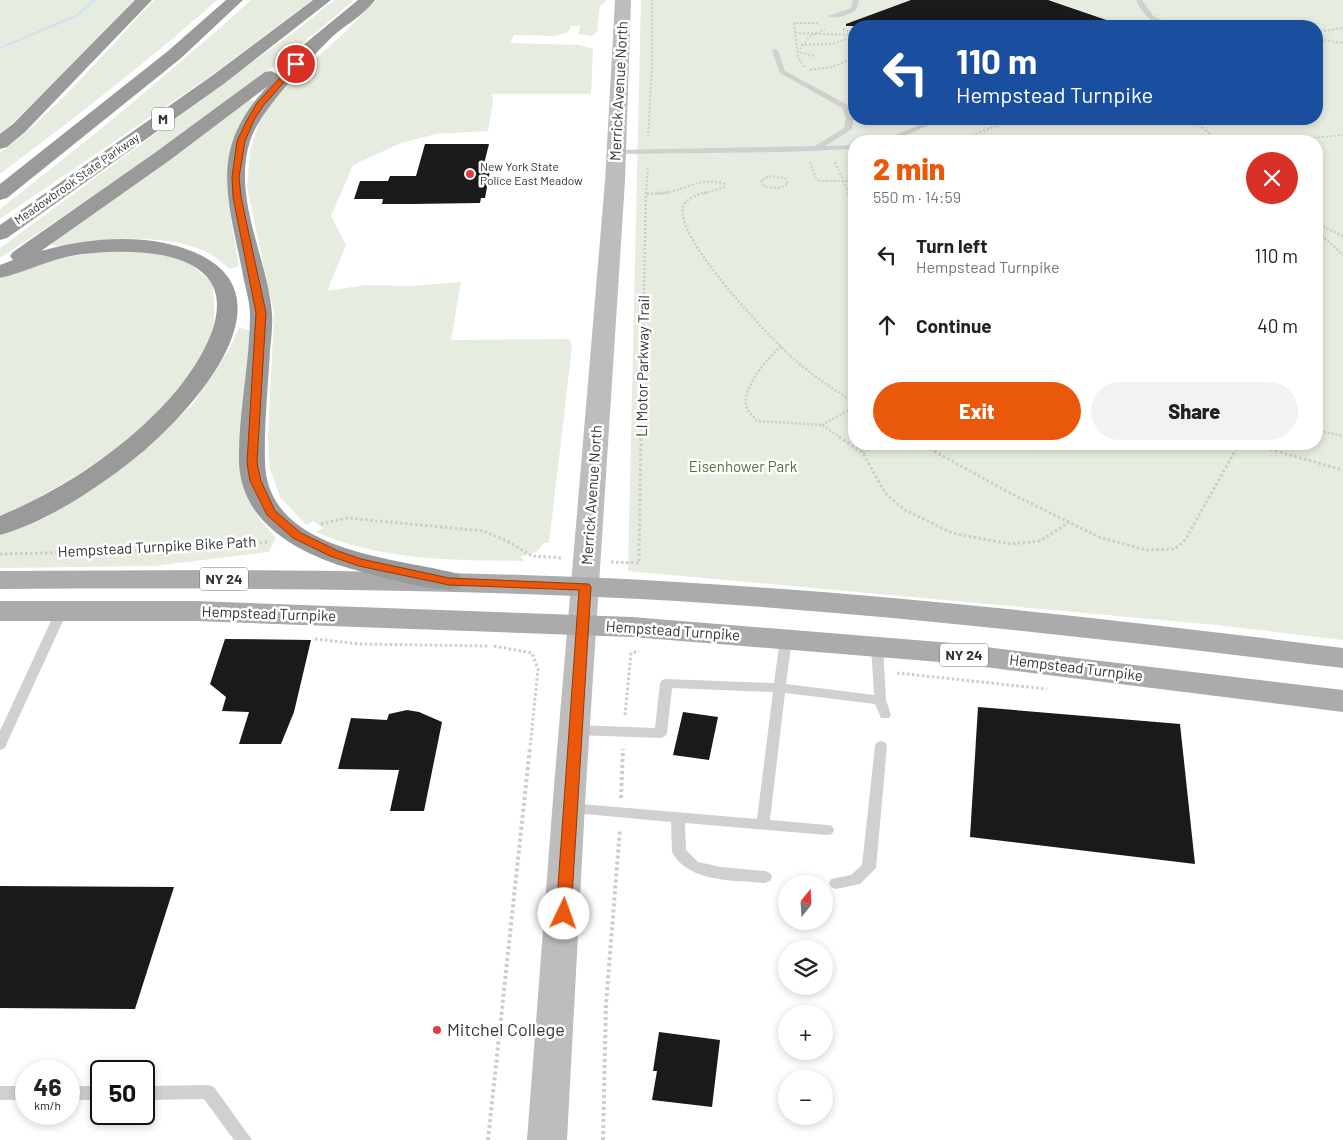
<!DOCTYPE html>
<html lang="en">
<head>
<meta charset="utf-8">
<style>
  :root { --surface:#fff; --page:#f2f2f2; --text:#222; --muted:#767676; --accent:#ea580c }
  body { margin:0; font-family:Barlow,sans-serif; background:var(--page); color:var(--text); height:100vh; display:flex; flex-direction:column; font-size:19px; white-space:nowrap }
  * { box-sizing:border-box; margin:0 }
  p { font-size:16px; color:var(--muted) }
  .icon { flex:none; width:28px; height:28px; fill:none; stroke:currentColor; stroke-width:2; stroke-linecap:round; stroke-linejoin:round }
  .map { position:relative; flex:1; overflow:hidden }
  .side { position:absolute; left:848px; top:135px; width:475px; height:315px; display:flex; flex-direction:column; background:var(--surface); border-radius:20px; box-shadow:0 2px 8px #0003 }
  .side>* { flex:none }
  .banner { position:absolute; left:848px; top:20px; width:475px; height:105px; border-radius:20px; box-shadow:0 2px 8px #0003; background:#1a4fa0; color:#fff; overflow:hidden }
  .needle { width:32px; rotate:18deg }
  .controls { position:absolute; left:778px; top:875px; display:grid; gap:10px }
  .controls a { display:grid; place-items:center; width:55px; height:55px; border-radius:50%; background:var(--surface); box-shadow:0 2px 8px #0003; font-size:25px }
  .speed { position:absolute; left:15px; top:1060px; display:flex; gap:10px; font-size:25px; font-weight:700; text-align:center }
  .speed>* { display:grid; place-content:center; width:65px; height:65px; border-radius:50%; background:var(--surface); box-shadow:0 2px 8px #0003; line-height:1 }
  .speed small { font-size:12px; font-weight:400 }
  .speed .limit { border:2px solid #111; border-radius:8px; background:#fff; color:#111 }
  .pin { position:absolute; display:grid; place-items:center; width:42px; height:42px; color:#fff; margin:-21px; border:2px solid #fff; border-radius:50%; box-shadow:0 1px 5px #0007 }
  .me { position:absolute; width:55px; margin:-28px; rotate:3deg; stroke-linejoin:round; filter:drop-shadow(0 0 4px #0008) }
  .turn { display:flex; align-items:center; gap:18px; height:105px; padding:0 25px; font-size:22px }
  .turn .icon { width:65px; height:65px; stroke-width:2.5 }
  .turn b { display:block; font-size:35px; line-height:42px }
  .round { display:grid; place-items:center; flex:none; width:52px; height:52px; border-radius:26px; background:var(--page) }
  .overview { display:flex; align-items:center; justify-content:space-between; height:85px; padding:0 25px }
  h1 { font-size:30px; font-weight:800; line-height:38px; color:var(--accent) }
  .primary-button { display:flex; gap:10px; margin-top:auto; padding:10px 25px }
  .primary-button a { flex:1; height:58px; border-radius:30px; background:var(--accent); color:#fff; font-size:20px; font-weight:800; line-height:58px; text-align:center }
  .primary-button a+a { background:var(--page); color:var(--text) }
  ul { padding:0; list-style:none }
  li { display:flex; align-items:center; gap:15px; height:70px; padding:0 25px }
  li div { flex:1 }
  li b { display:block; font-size:19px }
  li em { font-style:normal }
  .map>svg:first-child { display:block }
  .green { fill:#e6ecdf; fill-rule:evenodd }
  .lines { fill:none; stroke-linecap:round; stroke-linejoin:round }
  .stream { fill:#cfe2ee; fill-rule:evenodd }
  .building { fill:#1a1a1a }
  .path-far3 { stroke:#cdcdcd; stroke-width:2; stroke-dasharray:2 2; stroke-linecap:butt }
  .path-far2 { stroke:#cdcdcd; stroke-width:2.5; stroke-dasharray:2 2; stroke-linecap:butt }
  .path-far1 { stroke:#cdcdcd; stroke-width:3; stroke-dasharray:2.5 2.5; stroke-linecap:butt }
  .path { stroke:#cdcdcd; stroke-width:4; stroke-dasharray:3 3; stroke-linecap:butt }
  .lane { fill:#d0d0d0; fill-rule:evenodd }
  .secondary { fill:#bdbdbd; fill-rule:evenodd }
  .primary { fill:#ababab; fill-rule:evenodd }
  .highway { fill:#9a9a9a; fill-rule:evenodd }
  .route { fill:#ea580c; stroke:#983908 }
  .poi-dot { fill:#e63946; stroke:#fff; stroke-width:2 }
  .labels { text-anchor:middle; stroke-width:5; stroke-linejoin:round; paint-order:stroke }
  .far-poi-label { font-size:12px; fill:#333; stroke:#fff; text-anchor:start }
  .far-street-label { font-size:12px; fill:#333; stroke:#fff }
  .shield { fill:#fff; stroke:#707070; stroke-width:1 }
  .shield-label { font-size:14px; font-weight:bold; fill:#333 }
  .street-label { font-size:15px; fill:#333; stroke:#fff }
  .park-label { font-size:15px; fill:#56703f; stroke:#fff }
  .near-poi-label { font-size:18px; fill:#333; stroke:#fff; text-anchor:start }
</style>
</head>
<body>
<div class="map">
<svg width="1343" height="1140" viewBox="0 0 1343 1140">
  <rect width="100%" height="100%" fill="#fff"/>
  <g class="green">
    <path d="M0,0H135L61,76L0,135Z"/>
    <path d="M154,0H217C148,62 74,118 0,174V153C58,109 105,52 154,0Z"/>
    <path d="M251,0H312L209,77L0,219V209C86,142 170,73 251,0Z"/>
    <path d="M334,0H354C244,96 122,178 0,258V248L302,26Z"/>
    <path d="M376,0H607L600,6L597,32L592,36L578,34L580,26H571L568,32L555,36L514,35L510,43L579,45L593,49L591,94H492L493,101L488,131L436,134L401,143L353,165L331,216L346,245L327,291L366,285L411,286L461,282L451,340L570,339L572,347L549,543H544L536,552L521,557L524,561C454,560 381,561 316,532L323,528L313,521L306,525L280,497L270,469L268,437L274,314L247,187L250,151L260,120L280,91L344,33Z"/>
    <path d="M641,0H1343V640L1216,625L628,571ZM854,26H1316V119H854ZM854,141H1316V444H854Z"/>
    <path d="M248,100L256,101C213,155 229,203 239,266L230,269C222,263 214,255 205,251C158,232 105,239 56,246L50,244Z"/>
    <path d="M121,250L161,254L190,263L213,284C213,297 216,314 213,326C192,413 75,481 0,517V279C38,260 79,254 121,250Z"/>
    <path d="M239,327L251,331L242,445V485L259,518L276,538L269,552L154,566L0,568V534L133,459L193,404L230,348Z"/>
  </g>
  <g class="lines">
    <path class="stream" d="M92,0H96L77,17L0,49V47L75,15Z"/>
  </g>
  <g class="building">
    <path d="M911,0H1048L1115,23L1114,26H846V24Z"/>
    <path d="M425,144H489L484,164H489L488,171H490L485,198H481L480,203L411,204H382L383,199H354L360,181H388L390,176H416Z"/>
    <path d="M225,639L311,640L294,712L281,744H239L249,712L222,711L226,697L210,684Z"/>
    <path d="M978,707L1180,724L1195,864L970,837Z"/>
    <path d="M407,710L419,712L442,722L424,811H390L399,770L338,769L351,718L387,720L389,714Z"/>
    <path d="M683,712L718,717L709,760L673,755Z"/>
    <path d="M0,886L174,887L135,1009L0,1008Z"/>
    <path d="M659,1032L720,1040L712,1107L652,1100L657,1071H653Z"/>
  </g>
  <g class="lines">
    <g class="path-far3">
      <path d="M843,29L854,34"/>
      <path d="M1316,32L1343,28"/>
      <path d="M795,33L854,35"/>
      <path d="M1316,39L1343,43"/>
      <path d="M801,45L831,44L854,37"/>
      <path d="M814,56L798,52L809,37L825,29"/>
      <path d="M804,67L798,57L794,23H820"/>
      <path d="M810,70L832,67L854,58"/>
      <path d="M1193,119L1218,141"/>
      <path d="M954,124L965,119"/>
      <path d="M648,137L652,67V0"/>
      <path d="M957,141L1014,119"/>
      <path d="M1282,141L1343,135"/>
      <path d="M810,162L815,177L819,181H854"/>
      <path d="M835,162L849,194"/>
      <path d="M769,176L785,178L788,184L779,188L765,187L761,181Z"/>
      <path d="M646,194L648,166"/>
      <path d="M657,194C681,193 701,175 725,184L724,187L703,194"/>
    </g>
    <g class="path-far2">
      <path d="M707,192C700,194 688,197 684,205C669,233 772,340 795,360C813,376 834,389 854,403"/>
      <path d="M848,192L854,205"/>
      <path d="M647,194L671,192"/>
      <path d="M1316,223L1343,236"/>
      <path d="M1316,230L1343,255"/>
      <path d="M781,346C768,358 740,389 747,408C749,413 754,417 757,421L822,425L841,438"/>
      <path d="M822,425L854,407"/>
      <path d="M1316,430L1343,436"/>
      <path d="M641,438L646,192"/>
    </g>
    <g class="path-far1">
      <path d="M839,437L863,453L885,493L905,510L952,533L1010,544L1040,541L1069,522"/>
      <path d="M921,444L1010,493L1099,537L1146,550L1175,549L1185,540L1239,444"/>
      <path d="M1251,444L1343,470"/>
      <path d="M863,453L878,444"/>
      <path d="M321,524L347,518L484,531L507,541L532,556L562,558"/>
      <path d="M0,554L172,550L269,542"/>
      <path d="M611,562L639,563L641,437"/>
      <path d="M315,639L360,644L488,646"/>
      <path d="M494,646L532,653L538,669L530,748"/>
      <path d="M897,673L1047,689"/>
      <path d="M625,715L631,653L639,651"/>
    </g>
    <g class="path">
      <path d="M621,798L623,749"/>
      <path d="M488,1140L530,747"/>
      <path d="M603,1140L606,1004L620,829"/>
    </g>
    <g class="lane">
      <path d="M853,0H859L856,10C848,15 836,20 828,16L851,8Z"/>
      <path d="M1136,0H1142L1154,17L1176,26C1155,27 1145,18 1136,0Z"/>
      <path d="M775,49L778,51L785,71L848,105L854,117L852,129L825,146L854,145V149L784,152L617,154L613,152L617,150L815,146L844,128L846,117L842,108L780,73L772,51Z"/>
      <path d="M933,119H943L892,141H882Z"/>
      <path d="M62,606L68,610L6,745L5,748L0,750V731L56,610Z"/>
      <path d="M786,635L790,636L792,639L786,684L874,695L871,646L873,643H881L883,646L886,700L891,715L889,718H881L875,704L785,693L770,820L827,825L832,826L834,830L832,834L827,835L685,823L686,850L698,862L721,867L765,871L770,873L772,877L770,881L765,883C735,880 688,883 672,852L671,822L564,812L562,808L564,804L569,803L757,819L773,692L672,688L667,733L665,736L661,738L576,735L572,733L570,730L572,727L576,725L655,728L660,683L662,680L666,679L774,683L780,639L782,636Z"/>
      <path d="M881,741L886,743L887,746L876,868L860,884L836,889L831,887L829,883L831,879L851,875L862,865L875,746L876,743Z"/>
      <path d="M208,1085L214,1087L252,1140H234L204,1099L144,1100V1086Z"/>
      <rect x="0" y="1086" width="26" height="14"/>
      <rect x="69" y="1086" width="32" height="14"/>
    </g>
    <path class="secondary" d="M615,0H631L625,181L586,786L567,1140H527L554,786L605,181Z"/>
    <g class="primary">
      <path d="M218,570C371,571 524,573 677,582C900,595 1122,620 1343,648V668C1121,641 900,615 677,601C451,588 226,588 0,589V571Z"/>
      <path d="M0,601H196L632,617L952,643L1343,690V712L952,663L632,637L196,621H0Z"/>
    </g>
    <g class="highway">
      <path d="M135,0H152L25,132L7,147L0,149V134L13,124Z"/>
      <path d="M226,0H243L180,59L7,198L0,200V184L168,51Z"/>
      <path d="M313,0H331L225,83L7,238L0,240V225L213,75Z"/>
      <path d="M358,0H375C364,15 345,25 332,37C308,61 260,110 250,141C232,198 267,256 272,313C273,325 271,339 270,351C268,387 264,425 265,461C266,553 395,557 459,574L463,581L459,588C437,594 382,577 359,571C306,557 241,527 239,462C238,413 250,364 250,315C250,300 244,284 242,270C227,195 209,148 268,86L170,160L41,251C86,238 141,233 186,249C299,289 199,403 146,449C107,482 50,521 0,535V516C59,491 115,455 160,409C186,383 239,314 207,277C181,247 112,250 76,255C50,259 26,272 0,278V265L13,260L10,256L13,252L156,152L265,72L271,71L279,75L301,51L300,49L302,46Z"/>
    </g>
  </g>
  <path class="route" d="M294,62L300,64L263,106L254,120L245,141L239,177L241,197L266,313L257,463L261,481L275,511L301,533L338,551L361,559L449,578L589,584L591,587L571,914L569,918L564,920L559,918L556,914L579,590L449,585L359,566L330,556L293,538L267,515L250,481L247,463L256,313L233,197L232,177L237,141L247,120L257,103Z"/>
  <g class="poi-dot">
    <circle cx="470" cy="174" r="5"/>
    <circle cx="437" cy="1030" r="5"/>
  </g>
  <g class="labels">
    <g class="far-poi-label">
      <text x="480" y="171">New York State<tspan x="480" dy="14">Police East Meadow</tspan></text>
    </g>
    <g class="far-street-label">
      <text transform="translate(77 179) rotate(-35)" y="4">Meadowbrook State Parkway</text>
    </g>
    <g class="shield">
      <rect x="152" y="107.5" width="22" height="23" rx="4"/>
      <rect x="200" y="567.5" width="48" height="23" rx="4"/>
      <rect x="940" y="643.5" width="48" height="23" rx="4"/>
    </g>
    <g class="shield-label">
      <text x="163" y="124">M</text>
      <text x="224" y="584">NY 24</text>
      <text x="964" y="660">NY 24</text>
    </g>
    <g class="street-label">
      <text transform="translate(619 91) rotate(-87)" y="5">Merrick Avenue North</text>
      <text transform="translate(643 366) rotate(-89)" y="5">LI Motor Parkway Trail</text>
      <text transform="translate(592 495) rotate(-86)" y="5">Merrick Avenue North</text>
      <text transform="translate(157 547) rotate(-3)" y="5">Hempstead Turnpike Bike Path</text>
      <text transform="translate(269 614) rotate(2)" y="5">Hempstead Turnpike</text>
      <text transform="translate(673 631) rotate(4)" y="5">Hempstead Turnpike</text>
      <text transform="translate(1076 668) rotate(7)" y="5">Hempstead Turnpike</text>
    </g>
    <g class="park-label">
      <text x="743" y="472">Eisenhower Park</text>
    </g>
    <g class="near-poi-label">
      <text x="447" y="1036">Mitchel College</text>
    </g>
  </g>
</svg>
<div class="controls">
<a><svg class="needle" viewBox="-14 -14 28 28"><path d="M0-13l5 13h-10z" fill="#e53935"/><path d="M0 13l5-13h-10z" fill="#767676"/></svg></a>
<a><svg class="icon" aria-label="layers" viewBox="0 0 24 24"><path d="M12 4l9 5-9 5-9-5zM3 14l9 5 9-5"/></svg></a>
<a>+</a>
<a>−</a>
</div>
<div class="speed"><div>46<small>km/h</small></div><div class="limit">50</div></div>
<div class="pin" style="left:296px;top:64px;background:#d93025"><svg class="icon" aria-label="arrive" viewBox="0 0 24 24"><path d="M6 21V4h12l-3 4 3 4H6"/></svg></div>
<svg class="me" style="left:564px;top:914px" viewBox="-20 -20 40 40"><circle r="19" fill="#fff"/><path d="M0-13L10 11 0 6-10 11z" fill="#ea580c"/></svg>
<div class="banner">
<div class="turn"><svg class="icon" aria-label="left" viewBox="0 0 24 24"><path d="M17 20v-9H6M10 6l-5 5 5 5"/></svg><div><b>110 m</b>Hempstead Turnpike</div></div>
</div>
<section class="side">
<div class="overview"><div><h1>2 min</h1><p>550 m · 14:59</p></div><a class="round" style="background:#d93025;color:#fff"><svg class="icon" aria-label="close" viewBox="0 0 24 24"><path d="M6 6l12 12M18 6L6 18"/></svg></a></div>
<ul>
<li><svg class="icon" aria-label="left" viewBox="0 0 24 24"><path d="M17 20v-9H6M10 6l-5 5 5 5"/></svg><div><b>Turn left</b><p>Hempstead Turnpike</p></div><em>110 m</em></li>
<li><svg class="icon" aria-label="ahead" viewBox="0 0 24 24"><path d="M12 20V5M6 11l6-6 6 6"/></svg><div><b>Continue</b></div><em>40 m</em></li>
</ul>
<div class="primary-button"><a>Exit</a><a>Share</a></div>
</section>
</div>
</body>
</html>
